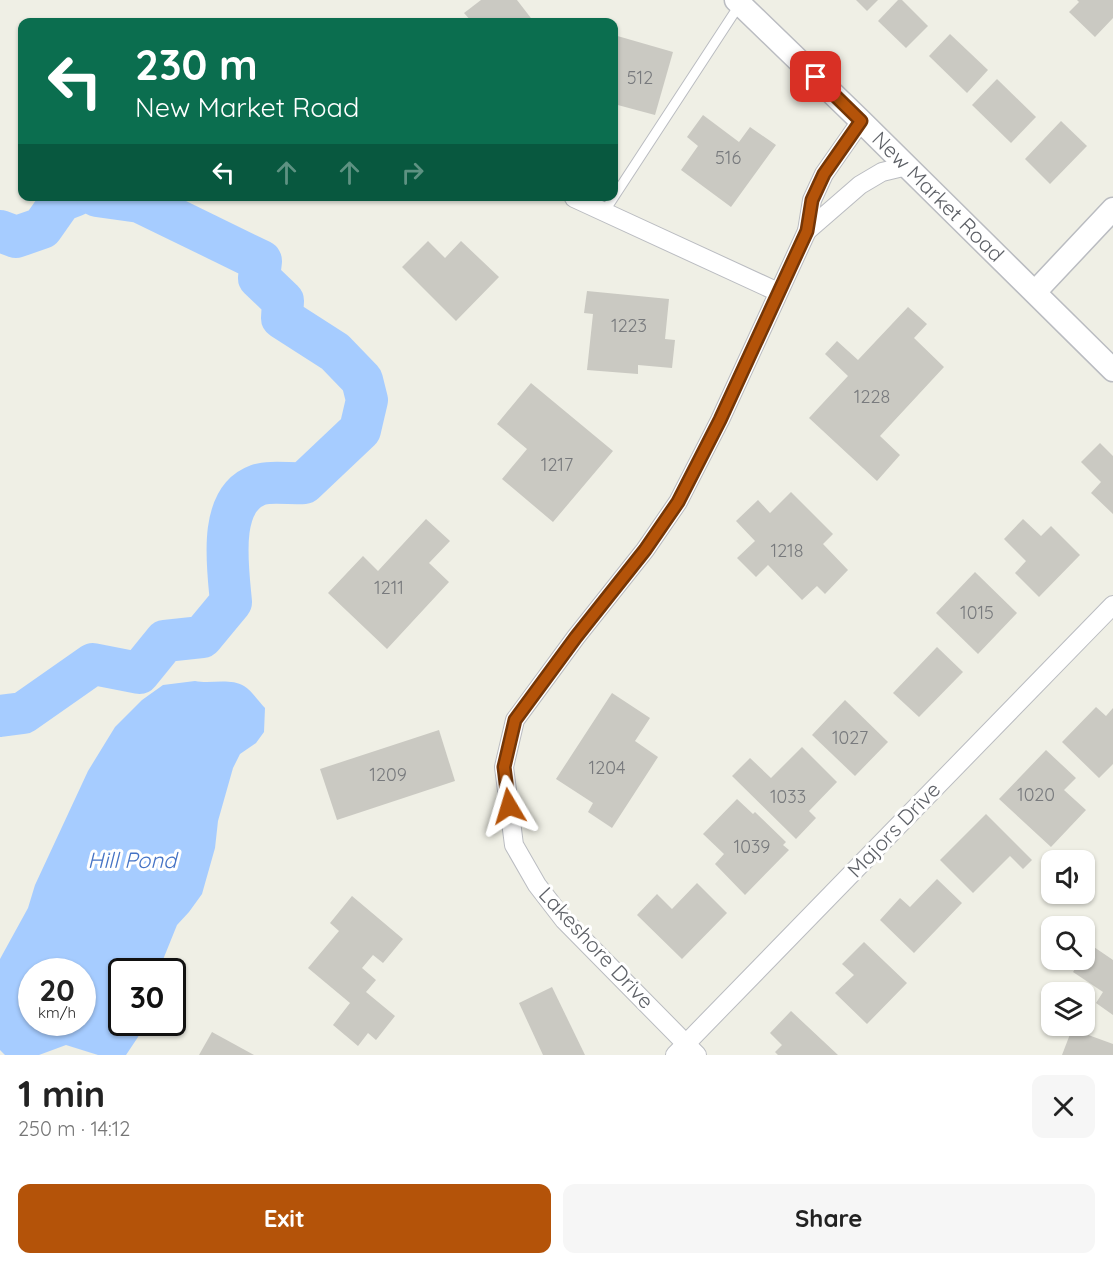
<!DOCTYPE html>
<html lang="en">
<head>
<meta charset="utf-8">
<style>
  :root { --surface:#fff; --page:#f6f6f6; --text:#222; --muted:#767676; --accent:#b45309 }
  body { margin:0; font-family:Quicksand,sans-serif; background:var(--page); color:var(--text); height:100vh; display:flex; flex-direction:column; font-size:22px; white-space:nowrap }
  * { box-sizing:border-box; margin:0 }
  p { font-size:20px; color:var(--muted) }
  .icon { flex:none; width:33px; height:33px; fill:none; stroke:currentColor; stroke-width:2; stroke-linecap:round; stroke-linejoin:round }
  .map { position:relative; height:1055px; overflow:hidden }
  .details { display:flex; flex-direction:column; background:var(--surface); flex:1 }
  .details>* { flex:none }
  .hud { position:absolute; left:18px; top:18px; width:600px; height:183px; border-radius:12px; box-shadow:0 2px 4px #0004; background:#0b6e4f; color:#fff; overflow:hidden }
  .fabs { position:absolute; left:1041px; top:850px; display:grid; gap:12px }
  .fabs a { display:grid; place-items:center; width:54px; height:54px; border-radius:12px; background:var(--surface); box-shadow:0 2px 4px #0004; font-size:30px }
  .speed { position:absolute; left:18px; top:958px; display:flex; gap:12px; font-size:30px; font-weight:700; text-align:center }
  .speed>* { display:grid; place-content:center; width:78px; height:78px; border-radius:50%; background:var(--surface); box-shadow:0 2px 4px #0004; line-height:1 }
  .speed small { font-size:15px; font-weight:400 }
  .speed .limit { border:3px solid #111; border-radius:9px; background:#fff; color:#111 }
  .pin { position:absolute; display:grid; place-items:center; width:51px; height:51px; color:#fff; margin:-26px; border-radius:12px; box-shadow:0 3px 9px #0006 }
  .me { position:absolute; width:66px; margin:-33px; rotate:353deg; stroke-linejoin:round; filter:drop-shadow(0 0 4px #0008) }
  .turn { display:flex; align-items:center; gap:21px; height:126px; padding:0 18px; font-size:27px }
  .turn .icon { width:78px; height:78px; stroke-width:2.5 }
  .turn b { display:block; font-size:42px; line-height:51px }
  .lanes { display:flex; align-items:center; height:57px; padding:0 18px; background:#0003; justify-content:center; gap:30px; direction:ltr }
  .lanes .off { opacity:.35 }
  .round { display:grid; place-items:center; flex:none; width:63px; height:63px; border-radius:12px; background:var(--page) }
  .headline { display:flex; align-items:center; justify-content:space-between; height:102px; padding:0 18px }
  h1 { font-size:36px; font-weight:700; line-height:45px }
  .cta { display:flex; gap:12px; margin-top:auto; padding:12px 18px }
  .cta a { flex:1; height:69px; border-radius:12px; background:var(--accent); color:#fff; font-size:24px; font-weight:700; line-height:69px; text-align:center }
  .cta a+a { background:var(--page); color:var(--text) }
  .map>svg:first-child { display:block }
  .water { fill:#a6ccff; fill-rule:evenodd }
  .lines { fill:none; stroke-linecap:round; stroke-linejoin:round }
  .river { stroke:#a6ccff; stroke-width:42 }
  .building { fill:#cac9c2 }
  .service-casing { stroke:#babcc1; stroke-width:11 }
  .minor-casing { stroke:#babcc1; stroke-width:20 }
  .tertiary-casing { stroke:#babcc1; stroke-width:25 }
  .service { stroke:#fff; stroke-width:9 }
  .minor { stroke:#fff; stroke-width:18 }
  .tertiary { stroke:#fff; stroke-width:22 }
  .route-casing { stroke:#753606; stroke-width:15 }
  .route { stroke:#b45309; stroke-width:10 }
  .labels { text-anchor:middle; stroke-width:6; stroke-linejoin:round; paint-order:stroke }
  .number-label { font-size:18px; fill:#787a7d }
  .street-label { font-size:21px; fill:#5d6066; stroke:#fff }
  .water-label { font-size:22px; font-style:italic; fill:#4573c5; stroke:#fff }
</style>
</head>
<body>
<div class="map">
<svg width="1113" height="1055" viewBox="0 0 1113 1055">
  <rect width="100%" height="100%" fill="#efefe5"/>
  <path class="water" d="M195,681C210,684 231,678 244,686C252,691 259,702 265,708L264,732L256,743L240,754L233,768L218,821L215,848L202,894L189,912L177,925L158,972H122V1023H144L138,1037L126,1055H98L66,1045L39,1055H5L0,1050V959L28,908L35,885L88,771L115,727L142,700L163,685ZM32,972H82V1023H32Z"/>
  <g class="lines">
    <g class="river">
      <path d="M0,231L16,237L42,228L61,201L74,196"/>
      <path d="M0,716L23,713L93,664L139,673L165,641L202,637L231,602C228,568 217,500 258,485C268,481 293,484 304,483L360,430L367,400L362,380L335,352L282,318L283,301L259,278L261,261L140,202L97,196"/>
    </g>
  </g>
  <g class="building">
    <path d="M481,0H517L534,22H472L464,13Z"/>
    <path d="M856,0H878L867,11Z"/>
    <path d="M898,0H902L928,26L906,48L878,21Z"/>
    <path d="M1077,0H1113V18L1095,37L1069,12L1079,2Z"/>
    <path d="M950,34L988,70L967,93L929,56Z"/>
    <path d="M614,35L673,52L655,115L614,104Z"/>
    <path d="M997,79L1036,117L1011,143L972,105Z"/>
    <path d="M703,115L739,142L750,127L776,145L731,207L681,170L698,146L687,137Z"/>
    <path d="M1061,121L1087,146L1050,184L1025,159Z"/>
    <path d="M428,241L445,258L461,241L499,277L456,321L402,267Z"/>
    <path d="M587,291L669,299L665,339L675,340L672,368L638,365V374L587,370L593,314L584,313Z"/>
    <path d="M908,307L927,324L914,338L944,367L880,436L900,455L877,481L809,418L848,376L825,354L837,341L858,360Z"/>
    <path d="M531,383L613,451L553,522L502,479L527,449L497,424Z"/>
    <path d="M1100,443L1113,456V514L1091,493L1101,482L1081,462Z"/>
    <path d="M791,492L833,534L823,544L848,570L825,594L817,586L802,600L768,565L756,577L737,558L755,541L736,521L758,500L770,513Z"/>
    <path d="M426,519L450,541L429,563L449,582L387,649L328,593L363,556L378,571Z"/>
    <path d="M1023,519L1041,536L1051,526L1080,555L1039,597L1015,573L1026,561L1004,539Z"/>
    <path d="M975,572L1017,613L978,654L936,613Z"/>
    <path d="M937,647L963,672L919,717L893,693Z"/>
    <path d="M612,693L650,718L635,741L658,757L612,828L588,812L593,803L556,779Z"/>
    <path d="M845,700L888,742L855,776L812,735Z"/>
    <path d="M1096,707L1106,716L1113,708V764L1099,778L1062,742Z"/>
    <path d="M439,730L455,781L337,820L320,769Z"/>
    <path d="M802,747L837,782L809,811L816,818L796,839L732,776L750,758L771,778Z"/>
    <path d="M1046,750L1076,778L1064,790L1086,810L1051,847L999,799Z"/>
    <path d="M737,799L753,814L755,812L786,842L783,845L789,850L745,895L715,864L724,854L703,834Z"/>
    <path d="M986,814L1032,860L1023,869L1010,856L973,893L940,860Z"/>
    <path d="M937,879L962,903L914,953L880,920L900,898L910,907Z"/>
    <path d="M697,883L727,913L682,959L637,915L657,894L672,909Z"/>
    <path d="M352,896L403,939L383,963L373,955L362,968L376,980L366,992L395,1016L376,1040L368,1033L358,1046L333,1025L350,1003L308,968L339,931L330,923Z"/>
    <path d="M864,942L907,983L867,1024L835,993L854,975L842,964Z"/>
    <path d="M1091,945L1113,960V1015L1096,1003L1103,992L1073,972L1081,960H1084V955Z"/>
    <path d="M552,987L585,1055H543L519,1003Z"/>
    <path d="M791,1011L838,1055H778L775,1052L782,1045L770,1033Z"/>
    <path d="M1072,1029L1113,1044V1055H1062Z"/>
    <path d="M212,1032L254,1055H199Z"/>
  </g>
  <g class="lines">
    <g class="service-casing">
      <path id="service" d="M604,212L740,4"/>
    </g>
    <g class="minor-casing">
      <g id="minor">
        <path d="M574,198L778,292"/>
        <path d="M807,231L860,185L882,172L907,166"/>
        <path d="M675,1055L1113,605"/>
        <path d="M697,1055L564,920L537,885L514,845L504,767L515,720L576,637L645,550L678,502L720,420L807,231L812,200L824,174L861,121"/>
      </g>
    </g>
    <g class="tertiary-casing">
      <g id="tertiary">
        <path id="s1" d="M736,0L861,121L1113,370"/>
        <path d="M1035,292L1113,209"/>
      </g>
    </g>
    <use href="#service" class="service"/>
    <use href="#minor" class="minor"/>
    <use href="#tertiary" class="tertiary"/>
  </g>
  <g class="lines">
    <g class="route-casing">
      <path id="route" d="M509,806L504,767L515,720L576,637L645,550L678,502L720,420L807,231L812,200L824,174L861,121L816,77"/>
    </g>
    <use href="#route" class="route"/>
  </g>
  <g class="labels">
    <g class="number-label">
      <text x="640" y="84">512</text>
      <text x="728" y="164">516</text>
      <text x="629" y="332">1223</text>
      <text x="872" y="403">1228</text>
      <text x="557" y="471">1217</text>
      <text x="787" y="557">1218</text>
      <text x="389" y="594">1211</text>
      <text x="977" y="619">1015</text>
      <text x="850" y="744">1027</text>
      <text x="607" y="774">1204</text>
      <text x="388" y="781">1209</text>
      <text x="1036" y="801">1020</text>
      <text x="788" y="803">1033</text>
      <text x="752" y="853">1039</text>
    </g>
    <g class="street-label">
      <text dy="7" stroke="none"><textPath href="#s1" startOffset="282">New Market Road</textPath></text>
      <text transform="translate(894 830) rotate(-46)" y="7">Majors Drive</text>
      <text transform="translate(596 948) rotate(47)" y="7">Lakeshore Drive</text>
    </g>
    <g class="water-label">
      <text x="132" y="868">Hill Pond</text>
    </g>
  </g>
</svg>
<div class="fabs">
<a><svg class="icon" aria-label="sound" viewBox="0 0 24 24"><path d="M4 9h4l5-4v14l-5-4H4zM17 9q2 3 0 6"/></svg></a>
<a><svg class="icon" aria-label="search" viewBox="0 0 24 24"><circle cx="10" cy="10" r="6"/><path d="M15 15l6 6"/></svg></a>
<a><svg class="icon" aria-label="layers" viewBox="0 0 24 24"><path d="M12 4l9 5-9 5-9-5zM3 14l9 5 9-5"/></svg></a>
</div>
<div class="speed"><div>20<small>km/h</small></div><div class="limit">30</div></div>
<div class="pin" style="left:816px;top:77px;background:#d93025"><svg class="icon" aria-label="arrive" viewBox="0 0 24 24"><path d="M6 21V4h12l-3 4 3 4H6"/></svg></div>
<svg class="me" style="left:509px;top:806px" viewBox="-20 -20 40 40"><path d="M0-17L14 15 0 8-14 15z" fill="#b45309" stroke="#fff" stroke-width="4"/></svg>
<div class="hud">
<div class="turn"><svg class="icon" aria-label="left" viewBox="0 0 24 24"><path d="M17 20v-9H6M10 6l-5 5 5 5"/></svg><div><b>230 m</b>New Market Road</div></div>
<div class="lanes"><svg class="icon" aria-label="left" viewBox="0 0 24 24"><path d="M17 20v-9H6M10 6l-5 5 5 5"/></svg><svg class="icon off" aria-label="ahead" viewBox="0 0 24 24"><path d="M12 20V5M6 11l6-6 6 6"/></svg><svg class="icon off" aria-label="ahead" viewBox="0 0 24 24"><path d="M12 20V5M6 11l6-6 6 6"/></svg><svg class="icon off" aria-label="right" viewBox="0 0 24 24"><path d="M7 20v-9h11M14 6l5 5-5 5"/></svg></div>
</div>
</div>
<section class="details">
<div class="headline"><div><h1>1 min</h1><p>250 m · 14:12</p></div><a class="round"><svg class="icon" aria-label="close" viewBox="0 0 24 24"><path d="M6 6l12 12M18 6L6 18"/></svg></a></div>
<div class="cta"><a>Exit</a><a>Share</a></div>
</section>
</body>
</html>
